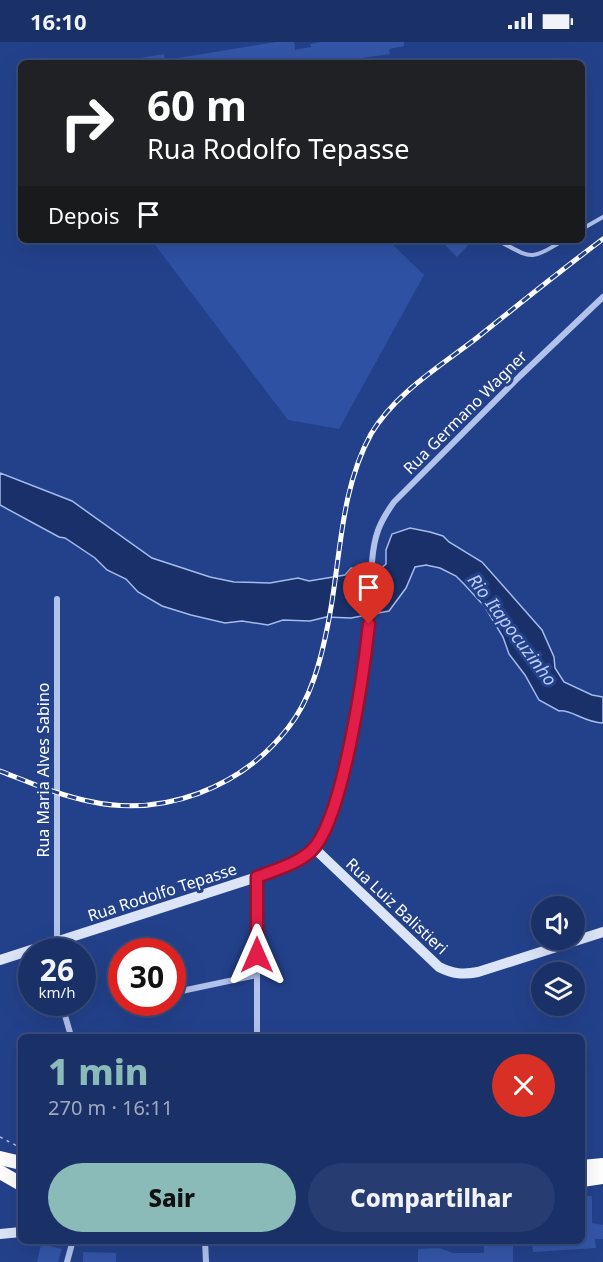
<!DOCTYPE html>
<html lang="pt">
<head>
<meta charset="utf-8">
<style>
  :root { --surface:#1a3168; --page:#273d71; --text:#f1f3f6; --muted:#9fa9c0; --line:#384c7c; --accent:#8bbbb9 }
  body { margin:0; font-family:"Noto Sans",sans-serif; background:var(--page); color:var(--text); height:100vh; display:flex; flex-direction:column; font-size:22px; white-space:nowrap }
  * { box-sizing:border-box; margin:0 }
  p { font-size:20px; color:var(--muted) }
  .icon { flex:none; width:33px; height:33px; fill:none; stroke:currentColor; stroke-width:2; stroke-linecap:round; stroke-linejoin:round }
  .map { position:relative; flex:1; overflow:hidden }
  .sheet { position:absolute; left:18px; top:992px; width:567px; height:210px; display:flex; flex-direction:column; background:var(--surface); border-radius:9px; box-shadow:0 6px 24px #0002,0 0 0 2px var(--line) }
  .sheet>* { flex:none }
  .top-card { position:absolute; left:18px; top:18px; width:567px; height:183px; border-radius:9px; box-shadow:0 6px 24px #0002,0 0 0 2px var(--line); background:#202124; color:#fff; overflow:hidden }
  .buttons { position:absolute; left:531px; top:854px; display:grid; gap:12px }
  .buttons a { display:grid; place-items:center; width:54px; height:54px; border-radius:50%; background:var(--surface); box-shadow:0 6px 24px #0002,0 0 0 2px var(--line); font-size:30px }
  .speed { position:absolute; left:18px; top:896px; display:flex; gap:12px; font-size:30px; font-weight:700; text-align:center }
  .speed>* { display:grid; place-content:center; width:78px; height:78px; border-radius:50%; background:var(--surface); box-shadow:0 6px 24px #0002,0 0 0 2px var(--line); line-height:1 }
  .speed small { font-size:15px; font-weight:400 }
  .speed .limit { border:9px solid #d22; background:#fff; color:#111 }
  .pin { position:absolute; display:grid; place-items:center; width:51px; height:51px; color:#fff; margin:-62px -26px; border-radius:50% 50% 50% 0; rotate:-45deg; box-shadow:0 0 6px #0007 }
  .pin .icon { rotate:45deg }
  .me { position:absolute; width:66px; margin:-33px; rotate:0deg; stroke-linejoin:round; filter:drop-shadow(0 0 4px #0008) }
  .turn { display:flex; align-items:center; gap:21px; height:126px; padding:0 30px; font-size:27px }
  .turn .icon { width:78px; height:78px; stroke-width:2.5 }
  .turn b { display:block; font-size:42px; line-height:51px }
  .then { display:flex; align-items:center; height:57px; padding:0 30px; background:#0003; gap:12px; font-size:22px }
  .round { display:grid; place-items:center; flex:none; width:63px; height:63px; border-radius:32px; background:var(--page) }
  .summary { display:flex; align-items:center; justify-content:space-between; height:102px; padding:0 30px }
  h1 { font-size:36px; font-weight:800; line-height:45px; color:var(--accent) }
  .button { display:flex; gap:12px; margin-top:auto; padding:12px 30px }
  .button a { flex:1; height:69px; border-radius:36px; background:var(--accent); color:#111; font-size:24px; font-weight:800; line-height:69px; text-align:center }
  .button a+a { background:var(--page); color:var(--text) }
  .status { display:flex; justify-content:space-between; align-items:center; height:42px; padding:0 30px; background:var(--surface); direction:ltr }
  .status svg { height:16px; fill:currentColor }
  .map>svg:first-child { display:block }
  .green { fill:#2e51a3 }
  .water { fill:#19306b; stroke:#a5bbeb; stroke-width:1.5 }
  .building { fill:#3456a8 }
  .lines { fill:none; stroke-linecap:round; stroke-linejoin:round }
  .path { stroke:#b1c2eb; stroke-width:1.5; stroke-dasharray:3 4.5; stroke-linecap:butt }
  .lane { stroke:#b1c2eb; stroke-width:4 }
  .street { stroke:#b1c2eb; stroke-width:6 }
  .secondary { stroke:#dce4f8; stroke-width:10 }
  .highway { stroke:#fff; stroke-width:14 }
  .rail-casing { stroke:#fff; stroke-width:5 }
  .rail { stroke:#23418b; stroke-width:3; stroke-dasharray:9; stroke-linecap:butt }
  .route-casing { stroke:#92132f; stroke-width:15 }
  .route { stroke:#e11d48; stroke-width:10 }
  .labels { text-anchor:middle; stroke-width:6; stroke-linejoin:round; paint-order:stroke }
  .street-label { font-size:16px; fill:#fff; stroke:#23418b }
  .water-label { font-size:18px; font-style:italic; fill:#bdcdf2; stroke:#23418b }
</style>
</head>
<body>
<div class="status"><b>16:10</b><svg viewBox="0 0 49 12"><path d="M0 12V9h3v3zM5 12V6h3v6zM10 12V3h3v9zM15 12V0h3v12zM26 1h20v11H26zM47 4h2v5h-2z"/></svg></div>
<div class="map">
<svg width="603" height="1220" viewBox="0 0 603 1220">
  <rect width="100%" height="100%" fill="#23418b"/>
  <path class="green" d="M156,198H388L424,233L339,387L288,378L152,199Z"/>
  <path class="water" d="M0,431L72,459L152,516L210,535L234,540L270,541L298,536L309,539L345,533L351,526L378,529L386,522V508L392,492L410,486L430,490L443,494L449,500L482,520L542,588L554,615L555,626L564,640L592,653L603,655V681C585,681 571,667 559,669L539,658L525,633L509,612L503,595L485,565L464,542L456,534L440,526L426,523L415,525L406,546L389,569L351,576L326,575L310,579L283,578L268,583L242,579L225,581L191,573L162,564L138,550L126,537L107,528L95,516L65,496L59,495L0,463Z"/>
  <g class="building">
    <path d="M276,0H294L295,8L311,5L310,2L321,0H404V4L389,7L390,12L326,21H173L172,17Z"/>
    <path d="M164,12L165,21H136L135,17Z"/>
    <path d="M440,198H473L457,215Z"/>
    <path d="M582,1154H592V1181L603,1183V1197H595L596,1206L533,1210L532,1198H582Z"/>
    <path d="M484,1198H513V1220H418V1207L439,1206L453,1211H484Z"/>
    <path d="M41,1202L62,1207L58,1220H37Z"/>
    <path d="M83,1210L116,1211V1220H83Z"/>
  </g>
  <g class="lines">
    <g class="path">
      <path d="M370,573L371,527"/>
      <path d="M0,1095L21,1106"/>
    </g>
    <g class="lane">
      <path d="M582,187L603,175"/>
      <path d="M497,198C533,217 529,219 564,198"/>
    </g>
    <g class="street">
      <path d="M372,520C374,494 379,481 394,460L520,334L603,255"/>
      <path d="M57,557V899"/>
      <path d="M314,806C329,782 336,755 343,728C355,680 364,632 369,582"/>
      <path d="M172,951L257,933"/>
      <path d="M61,960L71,994"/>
      <path d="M257,994V835"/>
      <path d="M205,1198L206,1220"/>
      <path d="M67,1220L73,1198"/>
    </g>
    <g class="secondary">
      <path d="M0,918L257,835L298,818L314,806L439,925C453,932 463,933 478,930L603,890"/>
      <path d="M0,1192L21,1190"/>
    </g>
    <g class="highway">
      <path d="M0,1116L21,1121"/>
      <path d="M582,1125L603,1123"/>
      <path d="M0,1130L21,1142"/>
      <path d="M582,1138L603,1135"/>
    </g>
    <g class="rail-casing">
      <path id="rail" d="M0,729C29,740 58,753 88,759C163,776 241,746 288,686C311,657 321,618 328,582C341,519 339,450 371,392C395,351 442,323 478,295C519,262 560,229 603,197"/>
    </g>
    <use href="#rail" class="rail"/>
  </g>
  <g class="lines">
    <g class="route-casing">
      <path id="route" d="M257,913V835C275,828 297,822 311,809C343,780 364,628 369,582"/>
    </g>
    <use href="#route" class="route"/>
  </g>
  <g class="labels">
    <g class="street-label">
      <text transform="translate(465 370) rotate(-45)" y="6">Rua Germano Wagner</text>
      <text transform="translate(43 728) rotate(-90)" y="6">Rua Maria Alves Sabino</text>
      <text transform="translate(162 850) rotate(-18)" y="6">Rua Rodolfo Tepasse</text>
      <text transform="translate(397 864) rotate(43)" y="6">Rua Luiz Balistieri</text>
    </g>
    <g class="water-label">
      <text transform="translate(512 588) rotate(53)" y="6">Rio Itapocuzinho</text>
    </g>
  </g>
</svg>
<div class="buttons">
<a><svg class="icon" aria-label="sound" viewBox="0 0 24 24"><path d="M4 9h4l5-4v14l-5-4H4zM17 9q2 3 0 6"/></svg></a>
<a><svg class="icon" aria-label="layers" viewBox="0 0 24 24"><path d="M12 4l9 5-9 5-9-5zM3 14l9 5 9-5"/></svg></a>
</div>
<div class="speed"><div>26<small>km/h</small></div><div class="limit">30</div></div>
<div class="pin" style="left:369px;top:582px;background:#d93025"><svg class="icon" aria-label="arrive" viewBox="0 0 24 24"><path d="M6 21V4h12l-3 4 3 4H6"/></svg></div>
<svg class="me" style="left:257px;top:913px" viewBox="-20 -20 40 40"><path d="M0-17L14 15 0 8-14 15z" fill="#e11d48" stroke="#fff" stroke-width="4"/></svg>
<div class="top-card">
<div class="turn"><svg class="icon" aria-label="right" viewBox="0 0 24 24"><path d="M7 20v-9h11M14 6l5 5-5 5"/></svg><div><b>60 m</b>Rua Rodolfo Tepasse</div></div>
<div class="then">Depois<svg class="icon" aria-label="arrive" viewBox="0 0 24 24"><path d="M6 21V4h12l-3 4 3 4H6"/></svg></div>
</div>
<section class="sheet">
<div class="summary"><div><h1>1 min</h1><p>270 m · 16:11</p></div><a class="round" style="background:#d93025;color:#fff"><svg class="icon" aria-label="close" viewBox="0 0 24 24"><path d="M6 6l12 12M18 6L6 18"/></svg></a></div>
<div class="button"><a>Sair</a><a>Compartilhar</a></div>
</section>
</div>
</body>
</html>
